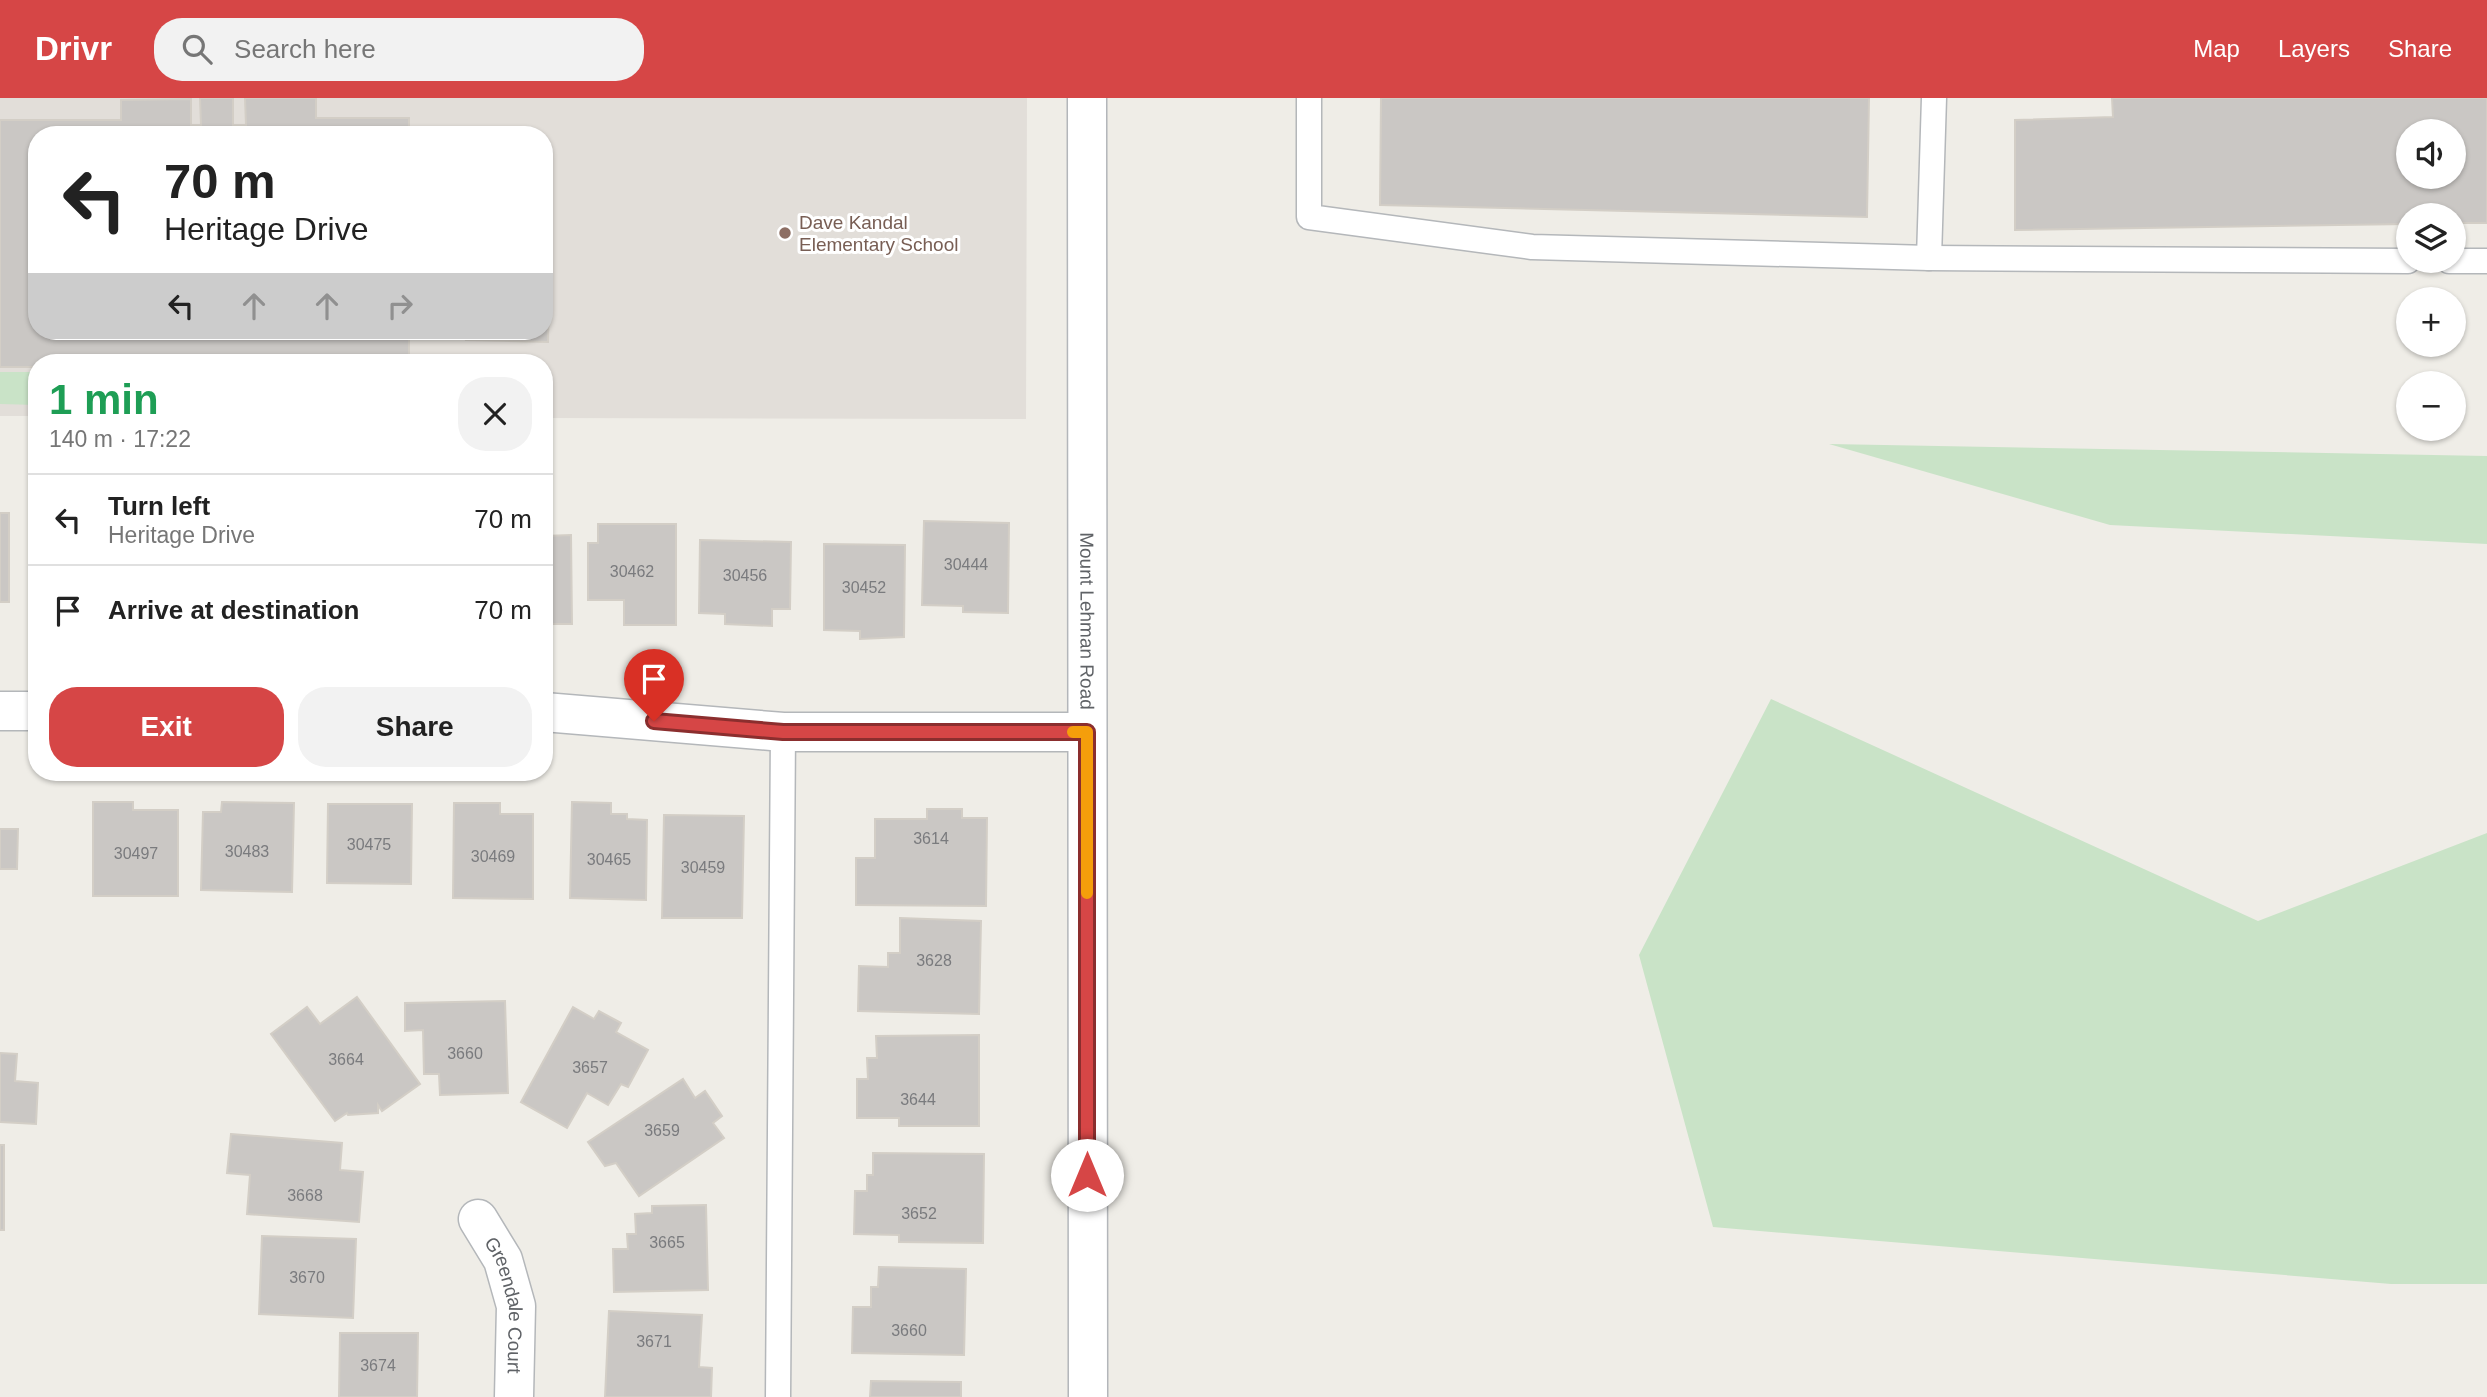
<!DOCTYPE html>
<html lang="en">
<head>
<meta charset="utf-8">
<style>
  :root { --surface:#fff; --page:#f2f2f2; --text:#222; --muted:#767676; --line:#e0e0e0; --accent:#d64646 }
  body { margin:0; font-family:Helvetica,sans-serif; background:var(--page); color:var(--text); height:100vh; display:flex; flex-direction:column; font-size:26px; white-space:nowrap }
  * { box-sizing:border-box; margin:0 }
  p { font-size:23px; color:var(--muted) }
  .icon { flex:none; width:38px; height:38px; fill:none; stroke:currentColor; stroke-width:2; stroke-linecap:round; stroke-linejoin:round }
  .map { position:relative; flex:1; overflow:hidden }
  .side { position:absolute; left:28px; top:256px; width:525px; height:427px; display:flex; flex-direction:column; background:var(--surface); border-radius:28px; box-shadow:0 2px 5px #0004 }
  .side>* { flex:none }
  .banner { position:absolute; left:28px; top:28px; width:525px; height:214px; border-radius:28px; box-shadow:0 2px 5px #0004; background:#fff; color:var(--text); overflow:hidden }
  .controls { position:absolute; left:2396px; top:21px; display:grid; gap:14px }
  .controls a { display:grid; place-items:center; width:70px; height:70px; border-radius:50%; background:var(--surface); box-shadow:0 2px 5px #0004; font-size:35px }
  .pin { position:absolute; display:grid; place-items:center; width:60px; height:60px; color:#fff; margin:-72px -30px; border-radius:50% 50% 50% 0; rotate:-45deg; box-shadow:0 0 7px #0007 }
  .pin .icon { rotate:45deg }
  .me { position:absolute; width:77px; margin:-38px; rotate:0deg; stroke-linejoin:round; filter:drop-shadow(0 0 5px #0008) }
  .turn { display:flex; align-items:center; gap:24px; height:147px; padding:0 21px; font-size:32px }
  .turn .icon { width:91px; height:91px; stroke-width:2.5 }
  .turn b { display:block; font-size:49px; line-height:60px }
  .lanes { display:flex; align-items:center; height:66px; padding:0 21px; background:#0003; justify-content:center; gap:35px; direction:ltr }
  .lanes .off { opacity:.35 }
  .round { display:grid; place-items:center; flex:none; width:74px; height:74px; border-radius:28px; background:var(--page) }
  .head { display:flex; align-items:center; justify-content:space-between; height:119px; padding:0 21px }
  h1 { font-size:42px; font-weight:700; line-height:52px; color:#1e9e55 }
  .action { display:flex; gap:14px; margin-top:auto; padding:14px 21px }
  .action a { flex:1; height:80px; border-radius:28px; background:var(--accent); color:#fff; font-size:28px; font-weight:700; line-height:80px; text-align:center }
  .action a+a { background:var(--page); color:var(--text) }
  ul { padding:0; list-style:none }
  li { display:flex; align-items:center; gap:21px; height:91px; padding:0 21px; border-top:2px solid var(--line) }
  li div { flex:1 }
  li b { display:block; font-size:26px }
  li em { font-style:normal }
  header { display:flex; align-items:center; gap:42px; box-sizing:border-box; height:98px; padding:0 35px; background:var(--accent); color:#fff }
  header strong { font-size:33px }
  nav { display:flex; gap:38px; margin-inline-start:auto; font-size:24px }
  .search { width:490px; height:63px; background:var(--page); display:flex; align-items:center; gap:18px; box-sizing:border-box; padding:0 24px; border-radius:28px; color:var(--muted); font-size:26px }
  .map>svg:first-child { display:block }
  .education { fill:#e2ded9; fill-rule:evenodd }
  .green { fill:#c9e3c7 }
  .building { fill:#cac7c4; stroke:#d3cec6; stroke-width:2; fill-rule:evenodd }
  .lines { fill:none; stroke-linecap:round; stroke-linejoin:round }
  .service-casing { stroke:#b4b7ba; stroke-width:27 }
  .minor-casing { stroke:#b4b7ba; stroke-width:41 }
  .secondary-casing { stroke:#b3b6ba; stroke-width:41 }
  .service { stroke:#fff; stroke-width:24 }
  .minor { stroke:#fff; stroke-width:38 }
  .secondary { stroke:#fff; stroke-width:38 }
  .route-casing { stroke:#8b2e2e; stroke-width:18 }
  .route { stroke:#d64646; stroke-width:12 }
  .slow { stroke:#f59e0b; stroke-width:12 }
  .education-dot { fill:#8d6e63; stroke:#fff; stroke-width:2.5 }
  .labels { text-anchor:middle; stroke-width:6; stroke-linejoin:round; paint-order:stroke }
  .number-label { font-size:16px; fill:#7a7b7e }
  .education-label { font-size:19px; fill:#785e54; stroke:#fff; text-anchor:start }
  .street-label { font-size:19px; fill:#5f6266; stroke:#fff }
</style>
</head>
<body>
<header>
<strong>Drivr</strong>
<div class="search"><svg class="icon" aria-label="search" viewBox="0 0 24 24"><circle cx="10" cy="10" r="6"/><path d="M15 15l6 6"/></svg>Search here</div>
<nav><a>Map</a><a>Layers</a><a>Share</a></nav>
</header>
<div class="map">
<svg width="2487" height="1299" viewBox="0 0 2487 1299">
  <rect width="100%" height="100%" fill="#efede7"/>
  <path class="education" d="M0,0H1027L1026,321L544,320V264H37V318H0ZM37,37H544V233H37Z"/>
  <g class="green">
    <path d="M0,274H37V307L0,306Z"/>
    <path d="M1829,346L2487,358V446L2110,427Z"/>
    <path d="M1771,601L2258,823L2487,735V1186H2391L1713,1129L1639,857Z"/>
  </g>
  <g class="building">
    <path d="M200,0H233V27H246L245,0H316V20H409V37H37V233H409V264H37V269H0V22H121V2L191,1V27H201Z"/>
    <path d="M1381,0H1869L1867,119L1380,107Z"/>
    <path d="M2112,0H2487V125H2454V117H2408V126L2015,132V22L2113,19ZM2408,33H2454V79H2408Z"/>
    <path d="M544,148H550L548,244L466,242L467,233H544Z"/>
    <rect x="0" y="415" width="9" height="89"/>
    <path d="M924,423L1009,425L1008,515L963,514V508L922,507Z"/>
    <path d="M598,426H676V527H624V502H588V445H598Z"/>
    <path d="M571,437L572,526H544V438Z"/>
    <path d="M700,442L791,444L790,511H772V528L725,526V516L699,515Z"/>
    <path d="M824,446L905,447L904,539L860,541V533L824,532Z"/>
    <path d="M93,704H133V712H178V798H93Z"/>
    <path d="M222,704L294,705L292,794L201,792L203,714H221Z"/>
    <path d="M572,704L611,705V716H627V721L647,722L646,802L570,800Z"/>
    <path d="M454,705H500V716H533V801L453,800Z"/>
    <path d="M328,706H412L411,786L327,785Z"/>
    <path d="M927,711H962V720H987L986,808L856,807V760H875V721H927Z"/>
    <path d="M664,717L744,718L742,820H662Z"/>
    <path d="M0,731H18L17,771H0Z"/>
    <path d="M900,820L981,823L979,916L858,913L859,868L888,869V855H900Z"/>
    <path d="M357,899L420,986L382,1013L378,1007V1015L348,1017L347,1015L335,1023L271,936L307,909L320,926Z"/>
    <path d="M505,903L508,995L440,997L439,976H424L423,932L405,933V905Z"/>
    <path d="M573,909L594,921L599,913L621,925L616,934L648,952L628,989L621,986L608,1007L587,995L567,1030L521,1004Z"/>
    <path d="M979,937V1028H899V1020H857V981H868L867,960H877L876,938Z"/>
    <path d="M0,955L17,956L15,983L38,985L36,1026L0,1024Z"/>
    <path d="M683,981L695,1000L705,993L722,1018L713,1025L724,1040L639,1098L616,1065L605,1068L588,1044Z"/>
    <path d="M231,1036L342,1045L340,1072L363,1074L359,1124L247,1116L250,1077L227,1075Z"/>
    <rect x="0" y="1047" width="4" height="85"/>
    <path d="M873,1055L984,1056L983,1145L899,1144V1137L854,1136L855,1093H867V1077H873Z"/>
    <path d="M706,1107L708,1192L614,1194L613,1151H628L627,1136H636L635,1116L652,1115V1108Z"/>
    <path d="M262,1138L356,1141L353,1220L259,1216Z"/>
    <path d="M879,1169L966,1171L964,1257L852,1255L853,1209H871V1189H878Z"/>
    <path d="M609,1213L702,1217L699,1269L712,1270L711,1299H605Z"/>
    <path d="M340,1235H418L417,1299H339Z"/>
    <path d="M871,1283L961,1284V1299H870Z"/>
  </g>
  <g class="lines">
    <g class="service-casing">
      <g id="service">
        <path d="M1309,0V119L1532,149L1929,160L2408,163"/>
        <path d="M1929,160L1934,0"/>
        <path d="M2449,163H2487"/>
        <path d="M778,1299L783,634"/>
      </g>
    </g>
    <g class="minor-casing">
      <g id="minor">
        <path d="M0,613H37"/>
        <path d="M544,614L783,634H1087"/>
        <path id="s1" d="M478,1121L503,1162L516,1208L514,1299"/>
      </g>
    </g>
    <g class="secondary-casing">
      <g id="secondary">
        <path id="s2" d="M1087,0L1088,1299"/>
      </g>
    </g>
    <use href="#service" class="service"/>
    <use href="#minor" class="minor"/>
    <use href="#secondary" class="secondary"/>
  </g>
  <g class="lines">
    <g class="route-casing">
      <path id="route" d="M654,623L783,634H1087V1077"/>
    </g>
    <use href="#route" class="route"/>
    <path class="slow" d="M1073,634H1087V795"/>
  </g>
  <circle class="education-dot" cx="785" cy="135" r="7"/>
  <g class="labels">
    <g class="number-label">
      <text x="966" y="472">30444</text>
      <text x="632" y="479">30462</text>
      <text x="745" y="483">30456</text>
      <text x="864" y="495">30452</text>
      <text x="931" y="746">3614</text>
      <text x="369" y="752">30475</text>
      <text x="247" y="759">30483</text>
      <text x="136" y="761">30497</text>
      <text x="493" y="764">30469</text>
      <text x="609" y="767">30465</text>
      <text x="703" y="775">30459</text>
      <text x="934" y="868">3628</text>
      <text x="465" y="961">3660</text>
      <text x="346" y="967">3664</text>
      <text x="590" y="975">3657</text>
      <text x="918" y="1007">3644</text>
      <text x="662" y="1038">3659</text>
      <text x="305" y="1103">3668</text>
      <text x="919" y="1121">3652</text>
      <text x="667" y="1150">3665</text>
      <text x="307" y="1185">3670</text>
      <text x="909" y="1238">3660</text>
      <text x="654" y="1249">3671</text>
      <text x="378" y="1273">3674</text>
    </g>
    <g class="education-label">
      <text x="799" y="131">Dave Kandal<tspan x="799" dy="22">Elementary School</tspan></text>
    </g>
    <g class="street-label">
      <text dy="7" stroke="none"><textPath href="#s2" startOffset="523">Mount Lehman Road</textPath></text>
      <text dy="7" stroke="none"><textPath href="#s1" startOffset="93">Greendale Court</textPath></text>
    </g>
  </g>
</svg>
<div class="controls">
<a><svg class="icon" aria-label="sound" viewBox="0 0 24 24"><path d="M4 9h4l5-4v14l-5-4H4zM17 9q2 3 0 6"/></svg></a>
<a><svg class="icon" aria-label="layers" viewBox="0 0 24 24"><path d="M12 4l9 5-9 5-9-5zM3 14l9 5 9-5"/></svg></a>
<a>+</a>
<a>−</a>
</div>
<div class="pin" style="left:654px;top:623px;background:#d93025"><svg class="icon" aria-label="arrive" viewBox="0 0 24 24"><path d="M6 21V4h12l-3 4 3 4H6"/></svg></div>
<svg class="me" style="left:1087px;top:1077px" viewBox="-20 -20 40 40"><circle r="19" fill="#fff"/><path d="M0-13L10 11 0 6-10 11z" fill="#d64646"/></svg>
<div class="banner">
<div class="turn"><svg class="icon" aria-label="left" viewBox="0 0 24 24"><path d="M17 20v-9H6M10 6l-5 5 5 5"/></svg><div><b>70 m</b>Heritage Drive</div></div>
<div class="lanes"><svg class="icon" aria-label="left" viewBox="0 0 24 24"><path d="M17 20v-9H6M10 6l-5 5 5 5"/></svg><svg class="icon off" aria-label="ahead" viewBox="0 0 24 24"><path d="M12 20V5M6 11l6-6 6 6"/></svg><svg class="icon off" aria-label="ahead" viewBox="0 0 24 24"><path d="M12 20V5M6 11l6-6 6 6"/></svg><svg class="icon off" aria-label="right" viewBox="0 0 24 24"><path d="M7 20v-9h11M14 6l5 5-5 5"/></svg></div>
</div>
<section class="side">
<div class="head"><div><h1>1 min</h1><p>140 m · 17:22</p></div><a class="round"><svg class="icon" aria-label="close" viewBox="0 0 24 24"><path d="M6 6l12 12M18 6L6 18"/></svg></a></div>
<ul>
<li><svg class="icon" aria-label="left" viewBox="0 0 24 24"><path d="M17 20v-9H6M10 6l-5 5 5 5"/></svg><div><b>Turn left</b><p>Heritage Drive</p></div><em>70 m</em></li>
<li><svg class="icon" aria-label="arrive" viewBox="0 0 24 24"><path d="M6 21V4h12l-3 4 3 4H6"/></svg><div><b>Arrive at destination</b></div><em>70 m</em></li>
</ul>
<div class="action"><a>Exit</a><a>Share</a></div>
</section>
</div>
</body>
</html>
